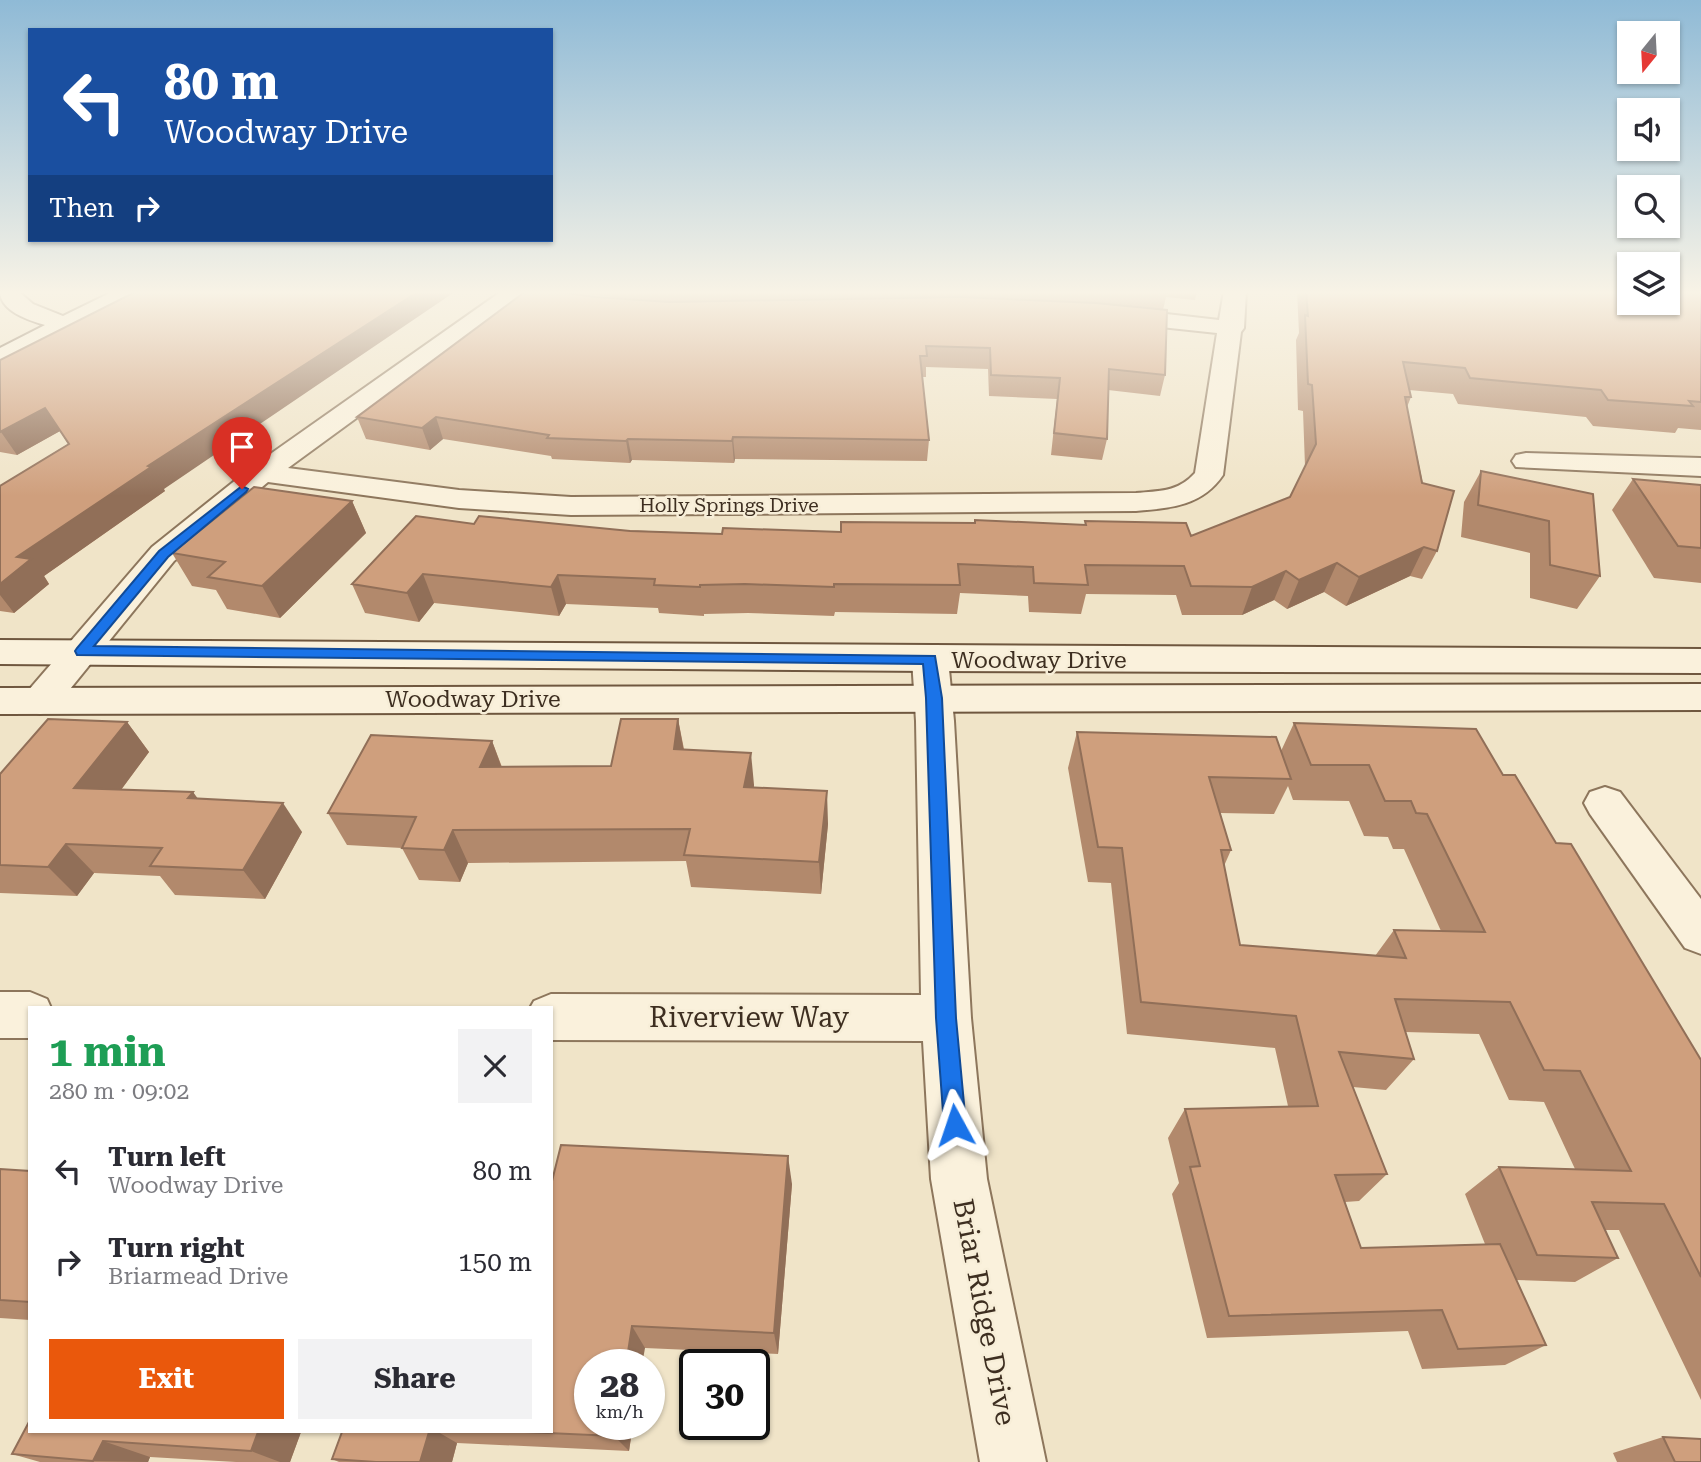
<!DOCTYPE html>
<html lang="en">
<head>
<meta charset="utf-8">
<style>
  :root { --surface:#fff; --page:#f2f2f3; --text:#2b2b33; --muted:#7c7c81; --accent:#ea580c }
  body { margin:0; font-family:"Roboto Serif",serif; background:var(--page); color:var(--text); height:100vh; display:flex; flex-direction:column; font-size:26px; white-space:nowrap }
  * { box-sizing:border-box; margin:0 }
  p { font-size:23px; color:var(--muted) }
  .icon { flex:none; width:38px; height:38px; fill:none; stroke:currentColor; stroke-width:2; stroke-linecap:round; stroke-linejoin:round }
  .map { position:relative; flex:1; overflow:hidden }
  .panel { position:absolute; left:28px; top:1006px; width:525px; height:427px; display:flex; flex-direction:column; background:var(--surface); border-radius:0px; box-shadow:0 2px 5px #0004 }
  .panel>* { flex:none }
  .banner { position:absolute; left:28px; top:28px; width:525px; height:214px; border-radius:0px; box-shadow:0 2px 5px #0004; background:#1a4fa0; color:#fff; overflow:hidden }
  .needle { width:46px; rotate:198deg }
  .buttons { position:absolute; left:1617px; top:21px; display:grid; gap:14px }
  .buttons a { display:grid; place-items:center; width:63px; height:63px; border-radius:0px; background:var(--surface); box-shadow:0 2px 5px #0004; font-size:35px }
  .speed { position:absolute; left:574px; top:1349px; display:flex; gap:14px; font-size:35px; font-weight:700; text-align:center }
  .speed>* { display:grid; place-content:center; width:91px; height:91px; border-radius:50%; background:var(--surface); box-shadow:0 2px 5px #0004; line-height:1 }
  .speed small { font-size:18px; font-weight:400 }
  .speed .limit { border:4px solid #111; border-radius:10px; background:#fff; color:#111 }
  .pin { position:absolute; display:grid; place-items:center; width:60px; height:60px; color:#fff; margin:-72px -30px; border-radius:50% 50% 50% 0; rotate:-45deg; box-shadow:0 0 7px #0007 }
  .pin .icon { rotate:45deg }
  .me { position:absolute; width:77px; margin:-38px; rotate:355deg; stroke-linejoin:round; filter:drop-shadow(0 0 5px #0008) }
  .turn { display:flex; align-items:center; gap:24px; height:147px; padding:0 21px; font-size:32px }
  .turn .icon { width:91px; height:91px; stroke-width:2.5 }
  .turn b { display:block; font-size:49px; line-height:60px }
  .then { display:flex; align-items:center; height:66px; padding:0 21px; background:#0003; gap:14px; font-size:26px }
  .round { display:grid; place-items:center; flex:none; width:74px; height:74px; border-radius:0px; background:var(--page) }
  .head { display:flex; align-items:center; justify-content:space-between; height:119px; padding:0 21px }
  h1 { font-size:42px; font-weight:700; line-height:52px; color:#1e9e55 }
  .button { display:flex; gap:14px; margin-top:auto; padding:14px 21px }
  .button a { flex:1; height:80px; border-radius:0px; background:var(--accent); color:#fff; font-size:28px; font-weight:700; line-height:80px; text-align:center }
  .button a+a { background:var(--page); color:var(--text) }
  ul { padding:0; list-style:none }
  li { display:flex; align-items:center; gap:21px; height:91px; padding:0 21px }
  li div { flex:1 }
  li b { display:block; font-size:26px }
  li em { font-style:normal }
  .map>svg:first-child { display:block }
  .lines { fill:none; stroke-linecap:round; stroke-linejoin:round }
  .street-casing { stroke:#8d765c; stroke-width:4 }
  .secondary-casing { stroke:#6f573f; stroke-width:4 }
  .street { fill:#faf1dc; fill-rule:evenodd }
  .secondary { fill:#faf1dc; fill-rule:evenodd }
  .wall { fill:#b2896c; fill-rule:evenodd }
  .shaded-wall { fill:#916f58 }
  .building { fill:#cf9f7d; stroke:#916f58; stroke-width:2 }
  .route { fill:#1a73e8; stroke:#114b97; stroke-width:2 }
  .labels { text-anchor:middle; stroke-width:5; stroke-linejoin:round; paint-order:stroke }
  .far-street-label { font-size:19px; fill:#3d2e20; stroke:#f7eed8 }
  .street-label { font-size:23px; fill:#3d2e20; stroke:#f7eed8 }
  .near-street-label { font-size:28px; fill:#3d2e20; stroke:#f7eed8 }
</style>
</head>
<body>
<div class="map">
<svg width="1701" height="1462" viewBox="0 0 1701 1462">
  <rect width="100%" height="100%" fill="#f0e4c8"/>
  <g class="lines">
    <g class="street-casing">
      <g id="street">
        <path d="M502,291C528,291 554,292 579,298L582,303L579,308L571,310L515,302L288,468L459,490L571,497L1136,493C1159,491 1178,492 1195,473L1217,333L1114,322L1106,320L1103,315L1106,310L1114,308L1219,320L1224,291H1246L1244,328L1241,332L1223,475C1202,506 1171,508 1136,511L571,515L459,508L268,482L174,561L53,710L40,714L27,710L21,701L27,692L152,547L252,467Z"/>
        <path d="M1526,453L1701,458V476L1516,467L1512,461L1516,455Z"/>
        <path d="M930,647L943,651L948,659L954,721L971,1018L987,1179L1046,1462H980L931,1179L923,1041L551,1040V1008H530L534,1001L551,994L921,995L916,721L912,659L917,651Z"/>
        <path d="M1605,787L1620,792L1701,899V954L1685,948L1590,814L1584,803L1590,792Z"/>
        <path d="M0,992H30L47,999L51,1008H30V1038H0Z"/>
      </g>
    </g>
    <g class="secondary-casing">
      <g id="secondary">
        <path d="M0,291H18L33,304L63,316L114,291H142L139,296L0,364V348L45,325C28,320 0,311 0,291Z"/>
        <path d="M0,640L1701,649V673L930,671L0,664Z"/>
        <path d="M1701,684V710L0,714V688Z"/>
      </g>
    </g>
    <use href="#street" class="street"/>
    <use href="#secondary" class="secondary"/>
  </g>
  <g class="wall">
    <path d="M556,291H1197L1195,300L1166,297L1163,310L1165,375L1160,396L1108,390L1107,439L1102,460L1051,455L1057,399L989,396L988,369L926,367V377H922L929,440L927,461L735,459L734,463L632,460L630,463L552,459L551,456L443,439L430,450L366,439L357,417ZM556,291L629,299L596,297Z"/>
    <path d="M1297,291H1701V430L1678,428L1675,433L1593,426L1586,417L1458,404L1453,394L1409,390L1411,397L1407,407L1437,551L1422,579L1410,576L1346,606L1324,592L1287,609L1274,600L1242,615H1182L1176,595L1086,594L1081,614L1029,612L1028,596L960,593L957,614L835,612L834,616L748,613L704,614V616L659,613L658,608L566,604L559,616L434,603L419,622L365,613L352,584L474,524L722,534L1085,525V521L1191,536L1290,497L1305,466L1303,411L1298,410L1296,340L1299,333Z"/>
    <path d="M0,360L165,491L44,576L49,584L14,613L0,611V486L68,444L60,431L17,455L0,452Z"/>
    <path d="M1481,471L1593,494L1600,576L1577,609L1530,598V553L1461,537L1464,502Z"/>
    <path d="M1633,479L1701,485V583L1654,578L1612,510Z"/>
    <path d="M352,501L366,533L280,618L227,609L216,590L192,586L172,553Z"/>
    <path d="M678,719L684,749L754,785V788L828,824L821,894L691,887L686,861L468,863L460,882L419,880L402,848L347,845L328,813L492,741L502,767L611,766Z"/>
    <path d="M127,722L149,752L121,790L193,792L197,799L302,832L265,899L175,895L160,876L94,873L77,896L0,893V774Z"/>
    <path d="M1294,723L1503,775L1556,843L1701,1060V1400L1619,1230H1605L1618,1258L1575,1282L1516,1280L1546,1345L1505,1365L1422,1369L1408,1331L1207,1338L1172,1194L1179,1183L1168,1138L1185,1109L1288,1106L1275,1048L1127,1034L1111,883L1088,882L1068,768L1077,732L1281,751ZM1288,786L1293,800L1349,801L1364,836L1388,837L1393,849H1404L1441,931L1394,930L1375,956L1240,945L1224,866L1231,850L1220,813L1274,814ZM1405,1032L1479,1034L1509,1100L1544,1102L1575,1169L1499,1167L1465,1194L1485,1244L1361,1248L1345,1202L1359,1201L1387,1174L1353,1087L1386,1090L1414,1059Z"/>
    <path d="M0,1169L30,1171V1320L0,1318Z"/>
    <path d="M792,1184L778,1354L645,1348L590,1424H633L629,1451L457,1443L452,1462H339L332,1459L342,1432H551V1185Z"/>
    <path d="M30,1420L301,1432L290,1462H236L150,1457L148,1462H40L12,1454Z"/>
    <path d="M1663,1437L1701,1462H1617L1613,1453Z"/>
  </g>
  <g class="shaded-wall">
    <path d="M419,291H456L164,489L165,491L44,576L49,584L14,613L0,595V584L17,557L148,466Z"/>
    <path d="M45,408L60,431L17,455L1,432Z"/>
    <path d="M436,417L443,439L430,450L422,428Z"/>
    <path d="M733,437L735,459L734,463L732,441Z"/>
    <path d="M628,439L632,460L630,463L626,441Z"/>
    <path d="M352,501L366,533L280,618L262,586Z"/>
    <path d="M1424,547L1410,576L1346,606L1359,577Z"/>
    <path d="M1337,563L1324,592L1287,609L1299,580Z"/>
    <path d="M1286,571L1274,600L1242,615L1252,587Z"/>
    <path d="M423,574L434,603L419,622L407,593Z"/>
    <path d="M558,575L566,604L559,616L551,587Z"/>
    <path d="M678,719L684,752L674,749Z"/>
    <path d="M127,722L149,752L100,818L74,788Z"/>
    <path d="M492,741L504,774L480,767Z"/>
    <path d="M751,753L754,785L748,820L744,787Z"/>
    <path d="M827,791L828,824L821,894L819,862Z"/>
    <path d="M193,792L215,822L188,798Z"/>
    <path d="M283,803L302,832L265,899L243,870Z"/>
    <path d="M453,830L468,863L460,882L444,850Z"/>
    <path d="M66,844L94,873L77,896L48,867Z"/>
    <path d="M788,1156L792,1184L778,1354L774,1333Z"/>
    <path d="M632,1326L645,1348L642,1365H626Z"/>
    <path d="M615,1424H633L629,1451L614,1436Z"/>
    <path d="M258,1432H301L290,1462H280L251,1451Z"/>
    <path d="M429,1432H438L457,1443L452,1462H420Z"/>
    <path d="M103,1441L150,1457L148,1462L93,1461Z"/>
  </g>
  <g class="building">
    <path d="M137,291H419L148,466L151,467L17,557L31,559L0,584V486L69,444L45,408L0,432V360Z"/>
    <path d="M526,291H553L596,297L669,302L960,297L1096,303L1167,310L1165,375L1109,369L1107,439L1054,433L1060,378L991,375L990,348L926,346L927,356H920L929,440L733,437L732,441L628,439L626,441L547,438L549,435L436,417L422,428L357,417Z"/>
    <path d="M1138,291H1167V293Z"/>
    <path d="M1306,291H1629V303H1668V291H1701V402L1689,401L1693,406L1608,400L1601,390L1470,378L1465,368L1403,362L1411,397H1405L1422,483L1454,491L1437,551L1424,547L1359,577L1337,563L1299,580L1286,571L1252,587L1191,586L1184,566L1085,565L1088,585L1034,583L1033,567L958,564L960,585L834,584V587L745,584L700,585V587L654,585L655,579L558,575L551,587L423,574L407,593L352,584L416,516L474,524L479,516L630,531L722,534L723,528L841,532V522L975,523V520L1086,525L1085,521L1186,523L1191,536L1290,497L1316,444L1312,385L1308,384L1305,315L1308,316Z"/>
    <path d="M1481,471L1593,494L1600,576L1550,565L1549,521L1478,505Z"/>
    <path d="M1633,479L1701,485V548L1678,546Z"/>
    <path d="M254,487L352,501L262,586L208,577L225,562L172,553Z"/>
    <path d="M48,719L127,722L74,788L193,792L188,798L283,803L243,870L150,866L162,848L66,844L48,867L0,865V774Z"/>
    <path d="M621,719H678L674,749L751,753L744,787L827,791L819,862L684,855L690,829L453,830L444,850L402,848L416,817L328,813L371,735L492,741L480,767L611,766Z"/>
    <path d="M1294,723L1476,729L1503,775H1515L1556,843L1571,844L1701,1060V1277L1664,1204L1592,1202L1618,1258L1537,1255L1499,1167L1631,1171L1580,1071L1544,1070L1510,1002L1395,999L1414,1059L1339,1052L1387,1174L1335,1175L1361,1248L1500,1244L1546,1345L1458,1349L1442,1310L1229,1316L1190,1167L1200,1166L1185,1109L1318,1106L1296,1016L1141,1002L1122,848L1098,847L1077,732L1276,737L1291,779L1209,777L1231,850H1221L1240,945L1406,958L1394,930L1485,932L1427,814L1416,813L1411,801H1385L1369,765H1311Z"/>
    <path d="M561,1145L788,1156L774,1333L632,1326L626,1365H590V1424H615L614,1436L525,1432H551V1185Z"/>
    <path d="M0,1169L30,1171V1302L0,1300Z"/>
    <path d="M30,1420V1432H258L251,1451L103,1441L93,1461L12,1454Z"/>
    <path d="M342,1432H429L420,1462H376L332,1459Z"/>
    <path d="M1663,1437L1701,1439V1462H1675Z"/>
  </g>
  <linearGradient id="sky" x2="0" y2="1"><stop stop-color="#8fbad6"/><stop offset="0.59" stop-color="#f8f3e6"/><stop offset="1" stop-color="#f8f3e6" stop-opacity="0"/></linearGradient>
  <rect width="1701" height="496" fill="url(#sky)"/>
  <path class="route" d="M242,486L248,489L246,492L168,557L94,646L935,656L942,698L956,1018L966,1125L963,1133L955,1136L947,1133L944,1125L936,1018L926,698L923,664L77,655L75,651L77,648L159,551Z"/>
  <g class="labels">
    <g class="far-street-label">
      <text x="729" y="512">Holly Springs Drive</text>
    </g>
    <g class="street-label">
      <text x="1039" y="668">Woodway Drive</text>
      <text x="473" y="707">Woodway Drive</text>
    </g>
    <g class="near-street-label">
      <text x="749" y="1027">Riverview Way</text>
      <text transform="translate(985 1312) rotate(79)" y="10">Briar Ridge Drive</text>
    </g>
  </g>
</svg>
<div class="buttons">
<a><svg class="needle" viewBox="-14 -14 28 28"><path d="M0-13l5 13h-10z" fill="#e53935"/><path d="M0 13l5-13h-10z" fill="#7c7c81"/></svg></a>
<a><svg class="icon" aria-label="sound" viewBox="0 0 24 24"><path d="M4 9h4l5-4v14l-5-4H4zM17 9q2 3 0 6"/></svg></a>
<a><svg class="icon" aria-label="search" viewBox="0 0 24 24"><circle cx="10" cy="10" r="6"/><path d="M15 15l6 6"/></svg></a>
<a><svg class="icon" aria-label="layers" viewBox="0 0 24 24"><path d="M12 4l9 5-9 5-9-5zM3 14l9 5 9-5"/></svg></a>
</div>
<div class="speed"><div>28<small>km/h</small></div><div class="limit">30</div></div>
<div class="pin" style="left:242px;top:489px;background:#d93025"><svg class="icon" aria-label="arrive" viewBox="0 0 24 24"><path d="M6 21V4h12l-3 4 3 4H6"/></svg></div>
<svg class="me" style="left:955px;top:1125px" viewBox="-20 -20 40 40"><path d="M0-17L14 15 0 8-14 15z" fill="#1a73e8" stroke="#fff" stroke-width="4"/></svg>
<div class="banner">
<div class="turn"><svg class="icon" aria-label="left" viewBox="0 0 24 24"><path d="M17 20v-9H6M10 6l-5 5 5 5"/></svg><div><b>80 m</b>Woodway Drive</div></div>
<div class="then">Then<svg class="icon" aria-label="right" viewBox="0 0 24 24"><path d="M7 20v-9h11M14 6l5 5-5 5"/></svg></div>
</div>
<section class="panel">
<div class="head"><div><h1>1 min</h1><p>280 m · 09:02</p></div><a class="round"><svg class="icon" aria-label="close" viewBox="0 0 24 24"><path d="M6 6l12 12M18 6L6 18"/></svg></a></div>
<ul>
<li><svg class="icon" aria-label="left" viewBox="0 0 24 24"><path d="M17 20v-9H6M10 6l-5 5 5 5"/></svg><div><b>Turn left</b><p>Woodway Drive</p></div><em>80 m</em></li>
<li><svg class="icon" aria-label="right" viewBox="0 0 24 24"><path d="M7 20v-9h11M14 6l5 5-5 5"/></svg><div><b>Turn right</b><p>Briarmead Drive</p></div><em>150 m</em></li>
</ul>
<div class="button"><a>Exit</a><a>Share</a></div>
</section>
</div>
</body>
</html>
